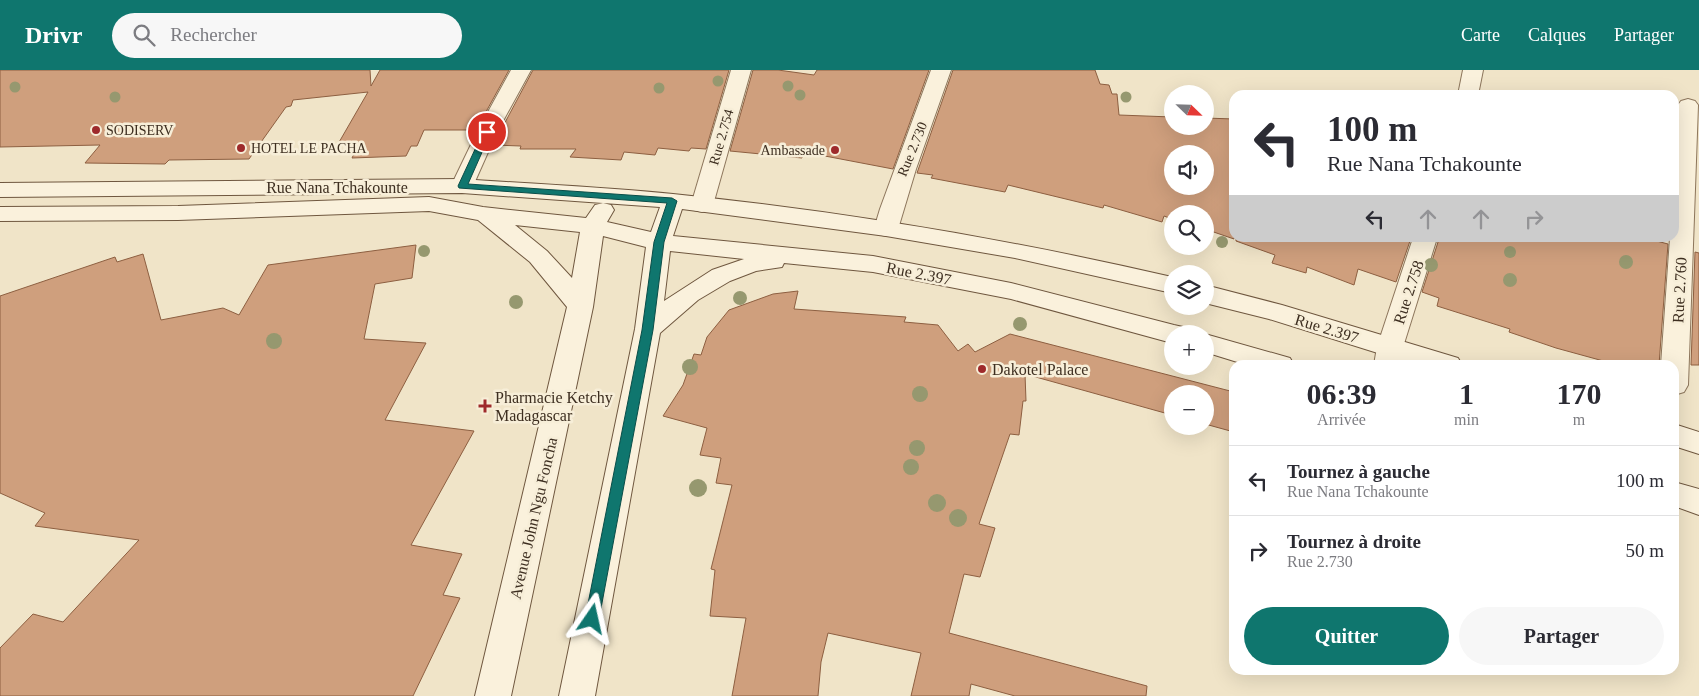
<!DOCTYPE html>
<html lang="fr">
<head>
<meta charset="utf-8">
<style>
  :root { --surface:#fff; --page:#f7f7f7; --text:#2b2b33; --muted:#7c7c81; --line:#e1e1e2; --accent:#0f766e }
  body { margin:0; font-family:"Times New Roman",serif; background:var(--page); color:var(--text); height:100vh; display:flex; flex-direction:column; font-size:19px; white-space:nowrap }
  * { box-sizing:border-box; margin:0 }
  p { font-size:16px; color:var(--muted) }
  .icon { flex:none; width:28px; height:28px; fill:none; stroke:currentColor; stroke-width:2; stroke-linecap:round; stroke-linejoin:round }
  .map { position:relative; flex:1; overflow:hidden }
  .sheet { position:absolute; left:1229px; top:290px; width:450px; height:315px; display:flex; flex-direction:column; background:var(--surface); border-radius:15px; box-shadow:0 5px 20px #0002 }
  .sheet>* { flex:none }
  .top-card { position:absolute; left:1229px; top:20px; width:450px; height:152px; border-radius:15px; box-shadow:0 5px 20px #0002; background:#fff; color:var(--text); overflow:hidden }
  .needle { width:32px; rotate:113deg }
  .fabs { position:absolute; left:1164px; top:15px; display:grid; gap:10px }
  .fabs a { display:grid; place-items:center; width:50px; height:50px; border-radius:50%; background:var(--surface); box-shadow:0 5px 20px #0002; font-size:25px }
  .pin { position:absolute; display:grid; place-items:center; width:42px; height:42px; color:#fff; margin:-21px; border:2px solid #fff; border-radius:50%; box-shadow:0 1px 5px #0007 }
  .me { position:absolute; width:55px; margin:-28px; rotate:11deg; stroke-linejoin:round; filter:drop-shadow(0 0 4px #0008) }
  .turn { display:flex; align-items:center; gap:18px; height:105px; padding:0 15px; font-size:22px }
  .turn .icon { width:65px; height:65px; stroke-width:2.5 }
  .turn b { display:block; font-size:35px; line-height:42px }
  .lanes { display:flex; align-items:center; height:48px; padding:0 15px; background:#0003; justify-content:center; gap:25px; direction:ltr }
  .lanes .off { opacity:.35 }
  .eta { display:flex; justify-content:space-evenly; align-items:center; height:85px; text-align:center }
  .eta b { font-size:30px; font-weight:700; line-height:35px }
  .action { display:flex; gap:10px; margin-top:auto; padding:10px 15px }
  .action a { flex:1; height:58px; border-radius:30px; background:var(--accent); color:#fff; font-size:20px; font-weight:700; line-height:58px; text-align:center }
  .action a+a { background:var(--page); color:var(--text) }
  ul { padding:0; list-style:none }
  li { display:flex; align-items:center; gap:15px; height:70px; padding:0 15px; border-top:1px solid var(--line) }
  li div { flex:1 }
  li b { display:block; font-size:19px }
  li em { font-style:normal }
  header { display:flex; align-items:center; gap:30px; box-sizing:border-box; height:70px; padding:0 25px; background:var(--accent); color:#fff }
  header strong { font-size:24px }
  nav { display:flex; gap:28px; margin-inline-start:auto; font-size:18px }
  .search { width:350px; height:45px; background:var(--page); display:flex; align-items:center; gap:12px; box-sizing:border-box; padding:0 18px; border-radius:28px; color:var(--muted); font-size:19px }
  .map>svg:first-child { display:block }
  .building { fill:#cf9f7d; stroke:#8d5f41; fill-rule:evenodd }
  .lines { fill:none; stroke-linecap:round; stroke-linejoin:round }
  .minor-casing { stroke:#8d765c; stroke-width:2 }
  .secondary-casing { stroke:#6f573f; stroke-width:2 }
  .minor { fill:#faf1dc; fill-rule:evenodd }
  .secondary { fill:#faf1dc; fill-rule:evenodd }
  .tree { fill:#96986f }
  .route { fill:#0f766e; stroke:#0a4d48 }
  .poi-dot { fill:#9e2a2b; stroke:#f7eed8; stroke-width:2 }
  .labels { text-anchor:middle; stroke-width:5; stroke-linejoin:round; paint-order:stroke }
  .far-poi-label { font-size:14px; fill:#3d2e20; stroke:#f7eed8; text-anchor:start }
  .far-street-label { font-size:14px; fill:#3d2e20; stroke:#f7eed8 }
  .street-label { font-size:16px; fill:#3d2e20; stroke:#f7eed8 }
  .poi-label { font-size:16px; fill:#3d2e20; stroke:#f7eed8; text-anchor:start }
</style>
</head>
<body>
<header>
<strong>Drivr</strong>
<div class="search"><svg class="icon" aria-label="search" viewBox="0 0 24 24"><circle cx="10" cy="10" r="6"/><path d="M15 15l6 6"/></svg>Rechercher</div>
<nav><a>Carte</a><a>Calques</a><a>Partager</a></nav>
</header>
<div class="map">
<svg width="1699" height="626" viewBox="0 0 1699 626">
  <rect width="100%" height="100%" fill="#f0e4c8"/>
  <g class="building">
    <path d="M0,0H370L371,16L380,0H509L476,60H424L417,76H411L406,86L352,88L359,74H338L368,22L293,30L291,36L286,37L249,89L169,90L165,94L85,93L100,75L0,77Z"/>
    <path d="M533,0H729L706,79L691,78L689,81L658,78L655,85L624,82L621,90L570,87L576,79H520L521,76L493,75Z"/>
    <path d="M753,0H778L814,5L817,0H929L893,99L804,82L802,88L730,81Z"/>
    <path d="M953,0H1095L1100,14L1109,15L1112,24H1117L1119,45L1172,47V56H1205V48L1234,49V169L1205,159V144H1172V149L1164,146L1162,152L1104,135L1103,138L1008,115L1005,122L931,108L933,105L917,103ZM1172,84H1205V116H1172Z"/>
    <path d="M1236,168H1411L1396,212L1358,199L1354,215L1307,197L1306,203L1272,193L1275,185L1236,171Z"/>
    <path d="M1439,169L1645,168L1668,174L1659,295H1618L1556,278L1509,262L1510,259L1437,236L1439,228L1422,222Z"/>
    <path d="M416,175L412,208L375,214L364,269L426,273L385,350L474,361L411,475L462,484L443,525L460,528L413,626H0V578L33,544L63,552L139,470L35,456L45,443L0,423V226L115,187L117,192L143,184L161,250L223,238L239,245L268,195Z"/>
    <path d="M1695,182L1699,183V295H1691Z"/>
    <path d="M798,221L794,239L906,247L904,252L938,255L958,281L968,274L975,282L1010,264L1234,322V362L1205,354V324H1172V345L1025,304L1026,331H1023L1019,365L1010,364L979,454L995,458L980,507L964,504L949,563L1147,616L1146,626H1015L971,614L969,626H911L921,583L828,563L821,592L818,626H732L746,548L710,546L715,500L711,499L732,415L716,413L721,388L700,385L707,358L663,346L683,315L694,284L701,285L707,267L729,240L773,224Z"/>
  </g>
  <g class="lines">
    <g class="minor-casing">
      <g id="minor">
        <path d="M511,0H531L497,62L473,116L470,121L462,123L454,121L451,116L477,62Z"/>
        <path d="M731,0H751L713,135L710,140L702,142L694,140L691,135Z"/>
        <path d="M931,0H951L916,99L898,159L894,164L886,166L878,164L874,159L880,139Z"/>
        <path d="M1463,0H1483L1478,25H1458Z"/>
        <path d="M1688,29L1695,31L1698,35L1688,315L1684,322L1674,325V295H1661L1670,168H1674V101L1678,35L1681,31Z"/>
        <path d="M1413,168H1437L1403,277L1402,295H1374L1377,277Z"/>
      </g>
    </g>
    <g class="secondary-casing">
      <g id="secondary">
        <path d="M462,109C532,114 603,117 673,124C841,141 1008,169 1172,207V223L1015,188L886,166L682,139L673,166L873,186L1011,213L1174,255L1183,257L1187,264H1172V273L1011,229L873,202L784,193L782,197L756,201L730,211L698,230L660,263L595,626H559L635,259L646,177L603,166L593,237L511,626H475L567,237L530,192L478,150L429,141L178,150L0,151V137L178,136L429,127L483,137L586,148L595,135L603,133L462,123L0,127V113ZM603,133L660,137L651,162L607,152L614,140L611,135ZM515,155L580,162L572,208L547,181ZM670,181L744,189L712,200L664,231Z"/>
        <path d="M1205,215L1282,235L1458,288L1462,295H1416L1269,249L1205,233Z"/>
        <path d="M1204,264H1205L1290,288L1294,295H1247L1205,282Z"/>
        <path d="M1674,354L1699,362V384L1674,376Z"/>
        <path d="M1674,412L1699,419V445L1674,436Z"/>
      </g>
    </g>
    <use href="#minor" class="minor"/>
    <use href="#secondary" class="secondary"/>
  </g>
  <g class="tree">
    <circle cx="718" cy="11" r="5.5"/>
    <circle cx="788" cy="16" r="5.5"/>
    <circle cx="15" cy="17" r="5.5"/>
    <circle cx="659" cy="18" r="5.5"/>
    <circle cx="800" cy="25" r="5.5"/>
    <circle cx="115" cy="27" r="5.5"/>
    <circle cx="1126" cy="27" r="5.5"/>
    <circle cx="1222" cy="172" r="6"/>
    <circle cx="424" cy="181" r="6"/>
    <circle cx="1510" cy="182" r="6"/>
    <circle cx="1626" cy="192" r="7"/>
    <circle cx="1431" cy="195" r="7"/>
    <circle cx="1510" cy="210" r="7"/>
    <circle cx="740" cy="228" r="7"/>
    <circle cx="516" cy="232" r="7"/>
    <circle cx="1020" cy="254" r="7"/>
    <circle cx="274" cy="271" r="8"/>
    <circle cx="690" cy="297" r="8"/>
    <circle cx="920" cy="324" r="8"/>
    <circle cx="917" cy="378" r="8"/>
    <circle cx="911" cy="397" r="8"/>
    <circle cx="698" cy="418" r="9"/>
    <circle cx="937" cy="433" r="9"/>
    <circle cx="958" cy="448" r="9"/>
  </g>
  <path class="route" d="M484,60L491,62L468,114L672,128L677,131L664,172L653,260L599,549L597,553L592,555L587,553L585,549L642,260L654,172L667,133L459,118L458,116Z"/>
  <g class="poi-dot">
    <circle cx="96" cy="60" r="5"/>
    <circle cx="241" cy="78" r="5"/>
    <circle cx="835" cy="80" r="5"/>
    <circle cx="982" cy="299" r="5"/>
    <path d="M482.5 328.5h5v5h5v5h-5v5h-5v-5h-5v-5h5z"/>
  </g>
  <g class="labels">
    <g class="far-poi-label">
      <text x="106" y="65">SODISERV</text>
      <text x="251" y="83">HOTEL LE PACHA</text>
      <text x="825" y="85" text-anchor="end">Ambassade</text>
    </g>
    <g class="far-street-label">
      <text transform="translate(721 67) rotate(-74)" y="5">Rue 2.754</text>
      <text transform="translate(912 79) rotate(-68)" y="5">Rue 2.730</text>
    </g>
    <g class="street-label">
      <text x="337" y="123">Rue Nana Tchakounte</text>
      <text transform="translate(919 203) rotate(11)" y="6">Rue 2.397</text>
      <text transform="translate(1679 220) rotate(-87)" y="6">Rue 2.760</text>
      <text transform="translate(1408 222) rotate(-72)" y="6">Rue 2.758</text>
      <text transform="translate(1327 258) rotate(17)" y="6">Rue 2.397</text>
      <text transform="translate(533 448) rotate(-77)" y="6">Avenue John Ngu Foncha</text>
    </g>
    <g class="poi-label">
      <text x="992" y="305">Dakotel Palace</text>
      <text x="495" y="333">Pharmacie Ketchy<tspan x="495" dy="18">Madagascar</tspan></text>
    </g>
  </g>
</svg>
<div class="fabs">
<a><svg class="needle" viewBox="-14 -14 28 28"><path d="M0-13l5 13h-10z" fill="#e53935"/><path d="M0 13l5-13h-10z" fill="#7c7c81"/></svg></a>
<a><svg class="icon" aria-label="sound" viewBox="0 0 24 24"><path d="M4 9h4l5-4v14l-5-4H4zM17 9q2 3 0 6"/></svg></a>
<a><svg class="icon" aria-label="search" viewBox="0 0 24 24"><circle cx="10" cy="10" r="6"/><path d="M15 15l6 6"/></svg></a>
<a><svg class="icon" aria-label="layers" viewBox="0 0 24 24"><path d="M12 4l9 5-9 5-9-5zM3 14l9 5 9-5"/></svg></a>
<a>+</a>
<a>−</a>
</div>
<div class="pin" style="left:487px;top:62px;background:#d93025"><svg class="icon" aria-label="arrive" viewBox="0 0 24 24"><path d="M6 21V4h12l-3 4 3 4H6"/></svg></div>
<svg class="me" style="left:592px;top:549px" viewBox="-20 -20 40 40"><path d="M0-17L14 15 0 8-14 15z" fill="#0f766e" stroke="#fff" stroke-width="4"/></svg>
<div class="top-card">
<div class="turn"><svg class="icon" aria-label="left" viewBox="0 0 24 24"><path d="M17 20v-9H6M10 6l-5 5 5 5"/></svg><div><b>100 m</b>Rue Nana Tchakounte</div></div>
<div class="lanes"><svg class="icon" aria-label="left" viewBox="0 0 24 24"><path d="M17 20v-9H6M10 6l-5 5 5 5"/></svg><svg class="icon off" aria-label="ahead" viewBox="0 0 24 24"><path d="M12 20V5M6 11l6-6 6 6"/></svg><svg class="icon off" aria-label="ahead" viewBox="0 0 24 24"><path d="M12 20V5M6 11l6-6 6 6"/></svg><svg class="icon off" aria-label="right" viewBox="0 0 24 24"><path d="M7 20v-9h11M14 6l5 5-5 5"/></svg></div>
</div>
<section class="sheet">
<div class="eta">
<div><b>06:39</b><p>Arrivée</p></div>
<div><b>1</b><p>min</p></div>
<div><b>170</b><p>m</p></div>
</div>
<ul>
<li><svg class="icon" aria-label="left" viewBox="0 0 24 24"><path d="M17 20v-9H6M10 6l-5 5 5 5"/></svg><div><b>Tournez à gauche</b><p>Rue Nana Tchakounte</p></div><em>100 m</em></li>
<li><svg class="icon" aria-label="right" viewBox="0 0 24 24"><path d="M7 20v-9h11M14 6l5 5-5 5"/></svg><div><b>Tournez à droite</b><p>Rue 2.730</p></div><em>50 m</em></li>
</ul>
<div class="action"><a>Quitter</a><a>Partager</a></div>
</section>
</div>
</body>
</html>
